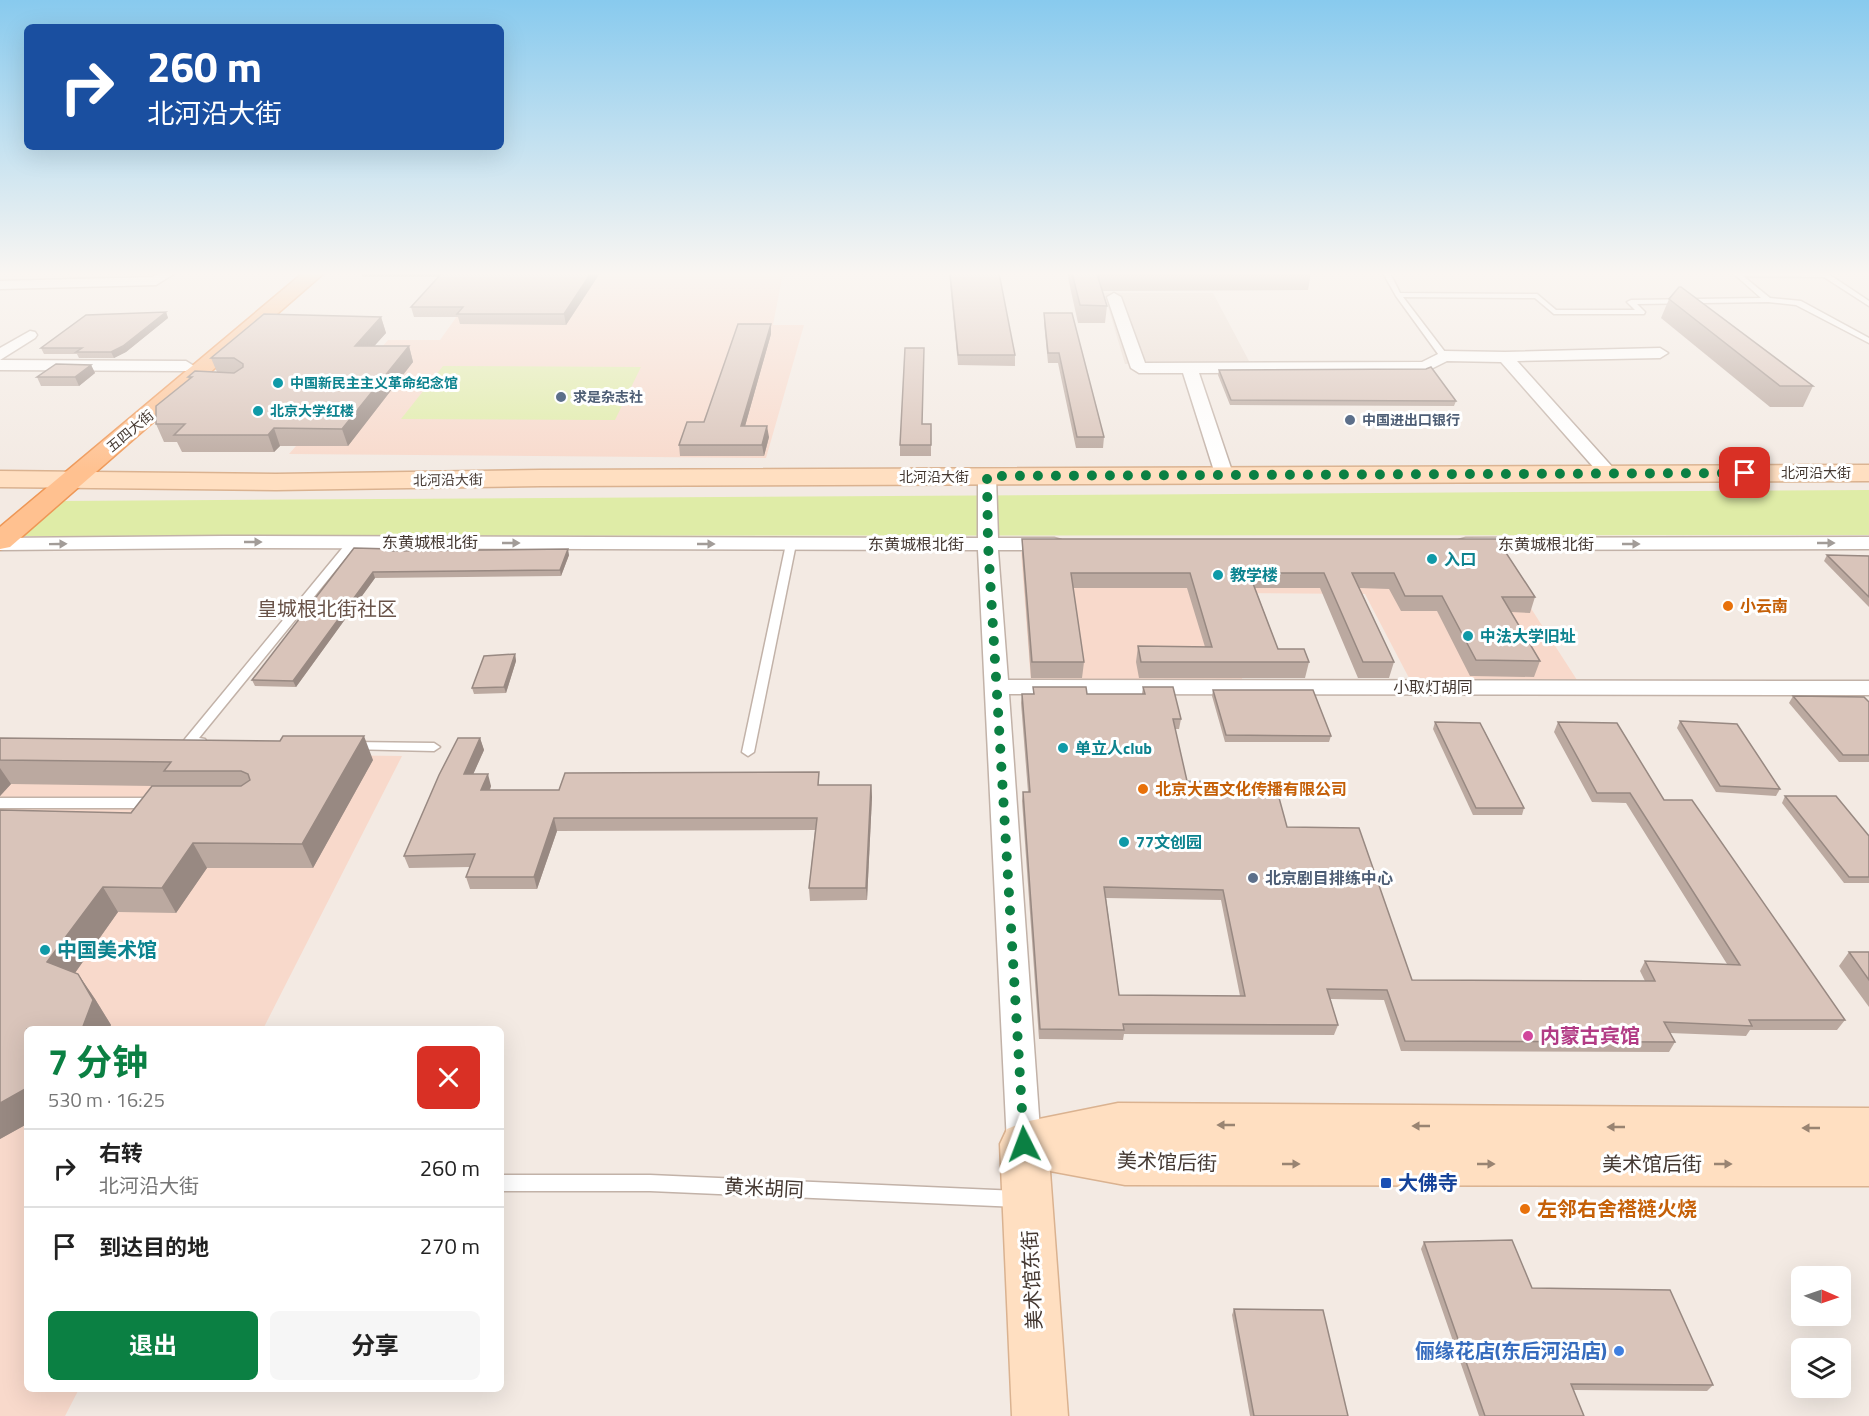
<!DOCTYPE html>
<html lang="zh">
<head>
<meta charset="utf-8">
<style>
  :root { --surface:#fff; --page:#f6f6f6; --text:#222; --muted:#767676; --line:#e0e0e0; --accent:#0b8043 }
  body { margin:0; font-family:"Titillium Web","Noto Sans SC",sans-serif; background:var(--page); color:var(--text); height:100vh; display:flex; flex-direction:column; font-size:22px; white-space:nowrap }
  * { box-sizing:border-box; margin:0 }
  p { font-size:20px; color:var(--muted) }
  .icon { flex:none; width:33px; height:33px; fill:none; stroke:currentColor; stroke-width:2; stroke-linecap:round; stroke-linejoin:round }
  .map { position:relative; flex:1; overflow:hidden }
  .sheet { position:absolute; left:24px; top:1026px; width:480px; height:366px; display:flex; flex-direction:column; background:var(--surface); border-radius:9px; box-shadow:0 6px 24px #0002 }
  .sheet>* { flex:none }
  .banner { position:absolute; left:24px; top:24px; width:480px; height:126px; border-radius:9px; box-shadow:0 6px 24px #0002; background:#1a4fa0; color:#fff; overflow:hidden }
  .needle { width:39px; rotate:92deg }
  .tools { position:absolute; left:1791px; top:1266px; display:grid; gap:12px }
  .tools a { display:grid; place-items:center; width:60px; height:60px; border-radius:9px; background:var(--surface); box-shadow:0 6px 24px #0002; font-size:30px }
  .pin { position:absolute; display:grid; place-items:center; width:51px; height:51px; color:#fff; margin:-26px; border-radius:12px; box-shadow:0 3px 9px #0006 }
  .me { position:absolute; width:66px; margin:-33px; rotate:357deg; stroke-linejoin:round; filter:drop-shadow(0 0 4px #0008) }
  .turn { display:flex; align-items:center; gap:21px; height:126px; padding:0 24px; font-size:27px }
  .turn .icon { width:78px; height:78px; stroke-width:2.5 }
  .turn b { display:block; font-size:42px; line-height:51px }
  .round { display:grid; place-items:center; flex:none; width:63px; height:63px; border-radius:9px; background:var(--page) }
  .summary { display:flex; align-items:center; justify-content:space-between; height:102px; padding:0 24px }
  h1 { font-size:36px; font-weight:700; line-height:45px; color:var(--accent) }
  .button { display:flex; gap:12px; margin-top:auto; padding:12px 24px }
  .button a { flex:1; height:69px; border-radius:9px; background:var(--accent); color:#fff; font-size:24px; font-weight:700; line-height:69px; text-align:center }
  .button a+a { background:var(--page); color:var(--text) }
  ul { padding:0; list-style:none }
  li { display:flex; align-items:center; gap:18px; height:78px; padding:0 24px; border-top:2px solid var(--line) }
  li div { flex:1 }
  li b { display:block; font-size:22px }
  li em { font-style:normal }
  .map>svg:first-child { display:block }
  .residential { fill:#e8dad0 }
  .commercial { fill:#f8d9cb }
  .green { fill:#dfeca7 }
  .lines { fill:none; stroke-linecap:round; stroke-linejoin:round }
  .lane-casing { stroke:#c2b2a8; stroke-width:3 }
  .street-casing { stroke:#c2b2a8; stroke-width:3 }
  .secondary-casing { stroke:#dab290; stroke-width:3 }
  .primary-casing { stroke:#ee9756; stroke-width:3 }
  .lane { fill:#fff; fill-rule:evenodd }
  .street { fill:#fff; fill-rule:evenodd }
  .secondary { fill:#ffdfc1; fill-rule:evenodd }
  .primary { fill:#ffc190; fill-rule:evenodd }
  .wall { fill:#bba9a0; fill-rule:evenodd }
  .shaded-wall { fill:#988982 }
  .building { fill:#d9c4ba; stroke:#988982; stroke-width:1.5; fill-rule:evenodd }
  .oneway { fill:#a29c98 }
  .oneway2 { fill:#998472 }
  .route { stroke:#0b8043; stroke-width:10; stroke-dasharray:0 18 }
  .culture-dot { fill:#0f9aa8; stroke:#fff; stroke-width:2 }
  .service-dot { fill:#5c6f8a; stroke:#fff; stroke-width:2 }
  .food-dot { fill:#e8710a; stroke:#fff; stroke-width:2 }
  .hotel-dot { fill:#d1479c; stroke:#fff; stroke-width:2 }
  .transit-dot { fill:#1a4fb4; stroke:#fff; stroke-width:2 }
  .shop-dot { fill:#3f7fe0; stroke:#fff; stroke-width:2 }
  .labels { text-anchor:middle; stroke-width:6; stroke-linejoin:round; paint-order:stroke }
  .far-culture-label { font-size:14px; font-weight:bold; fill:#0d838f; stroke:#fff; text-anchor:start }
  .far-service-label { font-size:14px; font-weight:bold; fill:#4e5e75; stroke:#fff; text-anchor:start }
  .far-street-label { font-size:14px; fill:#453932; stroke:#fff }
  .street-label { font-size:16px; fill:#453932; stroke:#fff }
  .culture-label { font-size:16px; font-weight:bold; fill:#0d838f; stroke:#fff; text-anchor:start }
  .food-label { font-size:16px; font-weight:bold; fill:#c56008; stroke:#fff; text-anchor:start }
  .service-label { font-size:16px; font-weight:bold; fill:#4e5e75; stroke:#fff; text-anchor:start }
  .quarter-label { font-size:20px; fill:#695349; stroke:#fff }
  .near-culture-label { font-size:20px; font-weight:bold; fill:#0d838f; stroke:#fff; text-anchor:start }
  .near-hotel-label { font-size:20px; font-weight:bold; fill:#b23c85; stroke:#fff; text-anchor:start }
  .near-street-label { font-size:20px; fill:#453932; stroke:#fff }
  .near-transit-label { font-size:20px; font-weight:bold; fill:#164399; stroke:#fff; text-anchor:start }
  .near-food-label { font-size:20px; font-weight:bold; fill:#c56008; stroke:#fff; text-anchor:start }
  .near-shop-label { font-size:20px; font-weight:bold; fill:#366cbe; stroke:#fff; text-anchor:end }
</style>
</head>
<body>
<div class="map">
<svg width="1869" height="1416" viewBox="0 0 1869 1416">
  <rect width="100%" height="100%" fill="#f3eae3"/>
  <path class="residential" d="M1104,293H1213L1250,363L1125,364Z"/>
  <g class="commercial">
    <path d="M488,273H783L773,325H804L766,458L289,454L388,340H440Z"/>
    <path d="M1021,552L1496,554L1577,680L1409,678L1365,594L1217,593L1244,685L1031,683Z"/>
    <path d="M0,751L402,756L263,1029H27V1389H79L65,1416H0Z"/>
  </g>
  <g class="green">
    <path d="M443,366L641,367L615,420L401,419Z"/>
    <path d="M1869,490V535L21,536L61,501Z"/>
  </g>
  <g class="lines">
    <g class="lane-casing">
      <g id="lane">
        <path d="M1383,273H1390L1400,293L1537,294L1556,310H1635L1627,302L1631,300L1761,298L1733,273H1827L1869,301V306L1824,277L1743,276L1770,298L1801,301L1869,338V343L1796,305L1768,302L1637,304L1645,312L1644,314H1554L1535,298L1403,297L1448,356L1444,358H1441L1396,296Z"/>
        <path d="M353,539L357,540V544L199,738L205,739L207,742L205,745H185L183,742L185,739L349,540Z"/>
        <path d="M791,541L796,544L754,752L748,756L742,752L786,544Z"/>
        <path d="M351,742L434,743L440,747L434,751L347,749L345,746Z"/>
        <path d="M0,798H153L158,800L160,803L158,806L153,808H0Z"/>
        <path d="M501,1175H650L1018,1191L1024,1193L1027,1199L1024,1205L1018,1207L650,1191H501Z"/>
      </g>
    </g>
    <g class="street-casing">
      <g id="street">
        <path d="M158,273H175L156,285L0,289V281L153,277Z"/>
        <path d="M1114,293L1121,297L1145,363L1422,362L1444,351L1505,352L1660,348L1668,353L1660,358L1517,361L1615,470L1618,474L1615,478H1603L1501,362L1447,361L1425,372L1199,373L1233,474L1230,478H1218L1215,474L1183,373H1139L1131,368L1107,297Z"/>
        <path d="M30,331L35,332L37,335L35,338L0,360V348Z"/>
        <path d="M0,360L186,361L194,366L186,371L0,370Z"/>
        <path d="M987,470L993,472L996,476L998,538H1054L1061,540L1064,544L1061,548L1054,550H998L1008,680L1869,681V695L1009,694L1041,1144L1036,1155L1024,1160L1012,1155L1007,1144L978,550L224,548L0,550V538L224,536L978,538V476L981,472Z"/>
        <path d="M1869,537V549L1466,550L1459,548L1456,544L1459,540L1466,538Z"/>
      </g>
    </g>
    <g class="secondary-casing">
      <g id="secondary">
        <path d="M1869,465V481L541,486L276,490L0,487V471L276,474L541,470Z"/>
        <path d="M1118,1103L1869,1108V1186L1125,1185L1050,1171L1068,1416H1012L1000,1144L1007,1129L1024,1122Z"/>
      </g>
    </g>
    <g class="primary-casing">
      <path id="primary" d="M303,273H324L10,547L0,549V527Z"/>
    </g>
    <use href="#lane" class="lane"/>
    <use href="#street" class="street"/>
    <use href="#secondary" class="secondary"/>
    <use href="#primary" class="primary"/>
  </g>
  <g class="wall">
    <path d="M361,273H600L566,325L460,324L458,317H414L411,307L439,277H362Z"/>
    <path d="M949,273L1015,355V366L958,365Z"/>
    <path d="M1067,273H1311L1308,290L1102,291L1107,306L1105,323H1078Z"/>
    <path d="M1669,299L1813,386L1803,407H1770L1661,318Z"/>
    <path d="M166,312L168,318L126,352L114,358H79L77,354H44L41,348Z"/>
    <path d="M1044,313L1104,437L1103,448H1076L1058,363H1048L1044,323Z"/>
    <path d="M381,317L386,333L374,346H409L413,362L348,446H280L274,452H182L177,442H164L156,424L189,380L188,377L217,372L211,358Z"/>
    <path d="M771,324V334L745,426L769,437L764,456H680L679,445L704,422Z"/>
    <path d="M91,365L95,373L79,386H41L37,377Z"/>
    <path d="M1219,370L1456,401L1454,406L1230,405L1218,375Z"/>
    <path d="M922,424H931V456H900V445Z"/>
    <path d="M1022,539H1497L1535,597L1530,613L1511,612L1540,661L1534,677L1470,676L1437,611H1401L1389,589L1359,588L1394,662L1389,678H1358L1320,588H1255L1278,649L1309,662L1305,678H1139L1136,662L1138,646L1205,647L1187,588H1073L1084,662L1082,678H1031L1022,554Z"/>
    <path d="M390,549V551L569,555L561,576L375,578L296,687L255,686L252,680Z"/>
    <path d="M1827,555L1869,556V607L1824,561Z"/>
    <path d="M515,654L516,661L506,693L474,694L472,688Z"/>
    <path d="M1033,687L1087,694H1142L1143,687L1181,719L1179,729H1175L1187,781L1287,827L1412,980L1645,981L1640,971L1645,961L1727,964L1626,803L1592,802L1554,732L1558,722L1664,800L1845,1020L1837,1030H1750L1746,1036L1670,1033L1675,1042L1669,1052L1401,1051L1384,1000L1330,999L1338,1025L1334,1035L1124,1034L1123,1040L1039,1039L1022,801L1023,792H1028L1021,703L1022,694H1033ZM1106,898L1221,900L1240,996L1119,995Z"/>
    <path d="M1213,690L1331,736L1329,742H1225L1212,696Z"/>
    <path d="M1793,696L1869,702V762H1839L1789,703Z"/>
    <path d="M1680,721L1780,789L1776,796L1716,792L1677,728Z"/>
    <path d="M1435,722L1524,808L1522,815H1473L1433,729Z"/>
    <path d="M0,738L373,760L313,868H207L176,913L118,912L75,973L78,974L95,999L111,1025L109,1029H27V1124L0,1139V810L131,813L152,786L11,784L0,796Z"/>
    <path d="M480,738L484,750L473,774L491,786L490,790H559L871,785L872,797L867,900L810,901L809,888L815,830L557,831L537,889H470L466,877L470,867L409,868L404,856Z"/>
    <path d="M1785,796L1869,836V883H1844L1782,803Z"/>
    <path d="M1849,952H1869V1007L1839,966Z"/>
    <path d="M1424,1242L1532,1288L1713,1385L1707,1391L1573,1390L1584,1416H1479L1421,1249Z"/>
    <path d="M1234,1309L1348,1416H1250L1232,1315Z"/>
  </g>
  <g class="shaded-wall">
    <path d="M591,273H600L566,325L564,314Z"/>
    <path d="M166,312L168,318L126,352L114,358L111,352Z"/>
    <path d="M381,317L386,333L360,362L355,346Z"/>
    <path d="M771,324V334L742,437L741,426Z"/>
    <path d="M409,346L413,362L348,446L342,429Z"/>
    <path d="M91,365L95,373L79,386L75,377Z"/>
    <path d="M767,426L769,437L764,456L762,445Z"/>
    <path d="M274,428L280,446L274,452L268,435Z"/>
    <path d="M568,549L569,555L561,576L560,570Z"/>
    <path d="M373,572L375,578L296,687L293,681Z"/>
    <path d="M515,654L516,661L506,693L504,687Z"/>
    <path d="M364,736L373,760L313,868L302,844Z"/>
    <path d="M480,738L484,750L468,786L464,774Z"/>
    <path d="M0,768L11,784L0,796Z"/>
    <path d="M488,774L491,786L485,802L481,790Z"/>
    <path d="M871,785L872,797L867,900L866,888Z"/>
    <path d="M554,818L557,831L537,889L534,877Z"/>
    <path d="M193,843L207,868L176,913L162,888Z"/>
    <path d="M103,887L118,912L65,987L47,962Z"/>
    <path d="M78,974L95,999L111,1025L109,1029H82Z"/>
    <path d="M27,1088V1124L0,1139V1103Z"/>
  </g>
  <g class="building">
    <path d="M442,273H591L564,314H457L463,307H411Z"/>
    <path d="M950,273H999L1015,355H958Z"/>
    <path d="M1072,273H1311L1097,274L1107,306L1080,305Z"/>
    <path d="M1679,287H1681L1813,386H1780L1669,299Z"/>
    <path d="M166,312L123,346L111,352H76L82,348H41L86,315Z"/>
    <path d="M1044,313H1072L1104,437H1077L1059,353H1048Z"/>
    <path d="M264,314L381,317L355,346H409L342,429L274,428L268,435H174L185,424H156V406L192,377H188L195,371L234,373L243,367V364L234,358H211Z"/>
    <path d="M738,324H771L741,426H767L762,445H679L687,422H704Z"/>
    <path d="M905,348H924L922,424H931V445H900Z"/>
    <path d="M56,364L91,365L75,377H37Z"/>
    <path d="M1431,367L1456,401L1231,400L1219,370L1426,369Z"/>
    <path d="M1022,539H1497L1535,597H1502L1540,661L1476,660L1442,596H1405L1394,573H1352L1394,662H1363L1324,573H1249L1278,649H1304L1309,662H1141L1138,646L1212,647L1190,573H1071L1084,662H1032Z"/>
    <path d="M354,548L390,549L388,551L568,549L560,570L373,572L293,681L252,680Z"/>
    <path d="M1827,555L1869,556V597Z"/>
    <path d="M515,654L504,687L472,688L484,656Z"/>
    <path d="M1033,687H1086L1087,694H1145L1143,687H1173L1181,719H1173L1187,781L1275,783L1287,827L1359,828L1412,980L1655,981L1645,961L1740,965L1630,793H1597L1558,722L1617,723L1664,800H1692L1845,1020H1749L1752,1026L1664,1022L1675,1042L1405,1041L1387,990L1327,989L1338,1025L1123,1024L1124,1030L1040,1029L1023,792H1030L1022,694H1034ZM1104,887L1223,890L1245,996L1119,995Z"/>
    <path d="M1213,690H1313L1331,736L1226,735Z"/>
    <path d="M1793,696L1864,697L1869,702V755H1843Z"/>
    <path d="M1680,721L1737,724L1780,789L1720,786Z"/>
    <path d="M1435,722L1480,723L1524,808H1476Z"/>
    <path d="M283,736H364L302,844L193,843L162,888L103,887L47,962L78,974L93,1000L82,1029H27V1088L0,1103V810L131,813L152,786H241L250,780L248,774L241,771H164L171,762L0,760V738L280,741Z"/>
    <path d="M458,738H480L464,774H488L481,790H559L565,773L819,772L818,785H871L866,888H809L817,818H554L534,877H466L475,854L404,856L439,775Z"/>
    <path d="M1785,796H1836L1869,836V877H1849Z"/>
    <path d="M1849,952H1869V980Z"/>
    <path d="M1512,1240L1532,1288L1670,1290L1713,1385L1571,1384L1584,1416H1485L1424,1242Z"/>
    <path d="M1234,1309L1323,1310L1348,1416H1254Z"/>
  </g>
  <defs><path id="oneway-solid" d="M-6-.8H1V-3.2L6.5 0L1 3.2V.8H-6Z" transform="scale(1.5)"/></defs>
  <g class="oneway">
    <use href="#oneway-solid" transform="translate(253 542)"/>
    <use href="#oneway-solid" transform="translate(511 543)"/>
    <use href="#oneway-solid" transform="translate(1826 543)"/>
    <use href="#oneway-solid" transform="translate(58 544) rotate(-1)"/>
    <use href="#oneway-solid" transform="translate(706 544)"/>
    <use href="#oneway-solid" transform="translate(1631 544)"/>
  </g>
  <g class="oneway2">
    <use href="#oneway-solid" transform="translate(1226 1125) rotate(-180)"/>
    <use href="#oneway-solid" transform="translate(1421 1126) rotate(-180)"/>
    <use href="#oneway-solid" transform="translate(1616 1127) rotate(-180)"/>
    <use href="#oneway-solid" transform="translate(1811 1128) rotate(-180)"/>
    <use href="#oneway-solid" transform="translate(1291 1164)"/>
    <use href="#oneway-solid" transform="translate(1486 1164)"/>
    <use href="#oneway-solid" transform="translate(1723 1164)"/>
  </g>
  <linearGradient id="sky" x2="0" y2="1"><stop stop-color="#88caee"/><stop offset="0.58" stop-color="#faf6f2"/><stop offset="1" stop-color="#faf6f2" stop-opacity="0"/></linearGradient>
  <rect width="1869" height="472" fill="url(#sky)"/>
  <g class="lines">
    <path class="route" d="M1024,1144L988,544L987,476L1745,473"/>
  </g>
  <g class="culture-dot">
    <circle cx="278" cy="383" r="6"/>
    <circle cx="258" cy="411" r="6"/>
    <circle cx="1432" cy="559" r="6"/>
    <circle cx="1218" cy="575" r="6"/>
    <circle cx="1468" cy="636" r="6"/>
    <circle cx="1063" cy="748" r="6"/>
    <circle cx="1124" cy="842" r="6"/>
    <circle cx="45" cy="950" r="6"/>
  </g>
  <g class="service-dot">
    <circle cx="561" cy="397" r="6"/>
    <circle cx="1350" cy="420" r="6"/>
    <circle cx="1253" cy="878" r="6"/>
  </g>
  <g class="food-dot">
    <circle cx="1728" cy="606" r="6"/>
    <circle cx="1143" cy="789" r="6"/>
    <circle cx="1525" cy="1209" r="6"/>
  </g>
  <circle class="hotel-dot" cx="1528" cy="1036" r="6"/>
  <rect class="transit-dot" x="1380" y="1177" width="12" height="12" rx="3"/>
  <circle class="shop-dot" cx="1619" cy="1351" r="6"/>
  <g class="labels">
    <g class="far-culture-label">
      <text x="290" y="388">中国新民主主义革命纪念馆</text>
      <text x="270" y="416">北京大学红楼</text>
    </g>
    <g class="far-service-label">
      <text x="573" y="402">求是杂志社</text>
      <text x="1362" y="425">中国进出口银行</text>
    </g>
    <g class="far-street-label">
      <text transform="translate(130 431) rotate(-40)" y="5">五四大街</text>
      <text x="1816" y="478">北河沿大街</text>
      <text x="934" y="482">北河沿大街</text>
      <text transform="translate(448 480) rotate(-1)" y="5">北河沿大街</text>
    </g>
    <g class="street-label">
      <text x="430" y="548">东黄城根北街</text>
      <text x="916" y="550">东黄城根北街</text>
      <text x="1546" y="550">东黄城根北街</text>
      <text x="1433" y="693">小取灯胡同</text>
    </g>
    <g class="culture-label">
      <text x="1444" y="565">入口</text>
      <text x="1230" y="581">教学楼</text>
      <text x="1480" y="642">中法大学旧址</text>
      <text x="1075" y="754">单立人club</text>
      <text x="1136" y="848">77文创园</text>
    </g>
    <g class="food-label">
      <text x="1740" y="612">小云南</text>
      <text x="1155" y="795">北京大酉文化传播有限公司</text>
    </g>
    <g class="service-label">
      <text x="1265" y="884">北京剧目排练中心</text>
    </g>
    <g class="quarter-label">
      <text x="327" y="616">皇城根北街社区</text>
    </g>
    <g class="near-culture-label">
      <text x="57" y="957">中国美术馆</text>
    </g>
    <g class="near-hotel-label">
      <text x="1540" y="1043">内蒙古宾馆</text>
    </g>
    <g class="near-street-label">
      <text transform="translate(1167 1162) rotate(2)" y="7">美术馆后街</text>
      <text x="1652" y="1171">美术馆后街</text>
      <text transform="translate(764 1188) rotate(3)" y="7">黄米胡同</text>
      <text transform="translate(1032 1280) rotate(-93)" y="7">美术馆东街</text>
    </g>
    <g class="near-transit-label">
      <text x="1398" y="1190">大佛寺</text>
    </g>
    <g class="near-food-label">
      <text x="1537" y="1216">左邻右舍褡裢火烧</text>
    </g>
    <g class="near-shop-label">
      <text x="1607" y="1358">俪缘花店(东后河沿店)</text>
    </g>
  </g>
</svg>
<div class="tools">
<a><svg class="needle" viewBox="-14 -14 28 28"><path d="M0-13l5 13h-10z" fill="#e53935"/><path d="M0 13l5-13h-10z" fill="#767676"/></svg></a>
<a><svg class="icon" aria-label="layers" viewBox="0 0 24 24"><path d="M12 4l9 5-9 5-9-5zM3 14l9 5 9-5"/></svg></a>
</div>
<div class="pin" style="left:1745px;top:473px;background:#d93025"><svg class="icon" aria-label="arrive" viewBox="0 0 24 24"><path d="M6 21V4h12l-3 4 3 4H6"/></svg></div>
<svg class="me" style="left:1024px;top:1144px" viewBox="-20 -20 40 40"><path d="M0-17L14 15 0 8-14 15z" fill="#0b8043" stroke="#fff" stroke-width="4"/></svg>
<div class="banner">
<div class="turn"><svg class="icon" aria-label="right" viewBox="0 0 24 24"><path d="M7 20v-9h11M14 6l5 5-5 5"/></svg><div><b>260 m</b>北河沿大街</div></div>
</div>
<section class="sheet">
<div class="summary"><div><h1>7 分钟</h1><p>530 m · 16:25</p></div><a class="round" style="background:#d93025;color:#fff"><svg class="icon" aria-label="close" viewBox="0 0 24 24"><path d="M6 6l12 12M18 6L6 18"/></svg></a></div>
<ul>
<li><svg class="icon" aria-label="right" viewBox="0 0 24 24"><path d="M7 20v-9h11M14 6l5 5-5 5"/></svg><div><b>右转</b><p>北河沿大街</p></div><em>260 m</em></li>
<li><svg class="icon" aria-label="arrive" viewBox="0 0 24 24"><path d="M6 21V4h12l-3 4 3 4H6"/></svg><div><b>到达目的地</b></div><em>270 m</em></li>
</ul>
<div class="button"><a>退出</a><a>分享</a></div>
</section>
</div>
</body>
</html>
